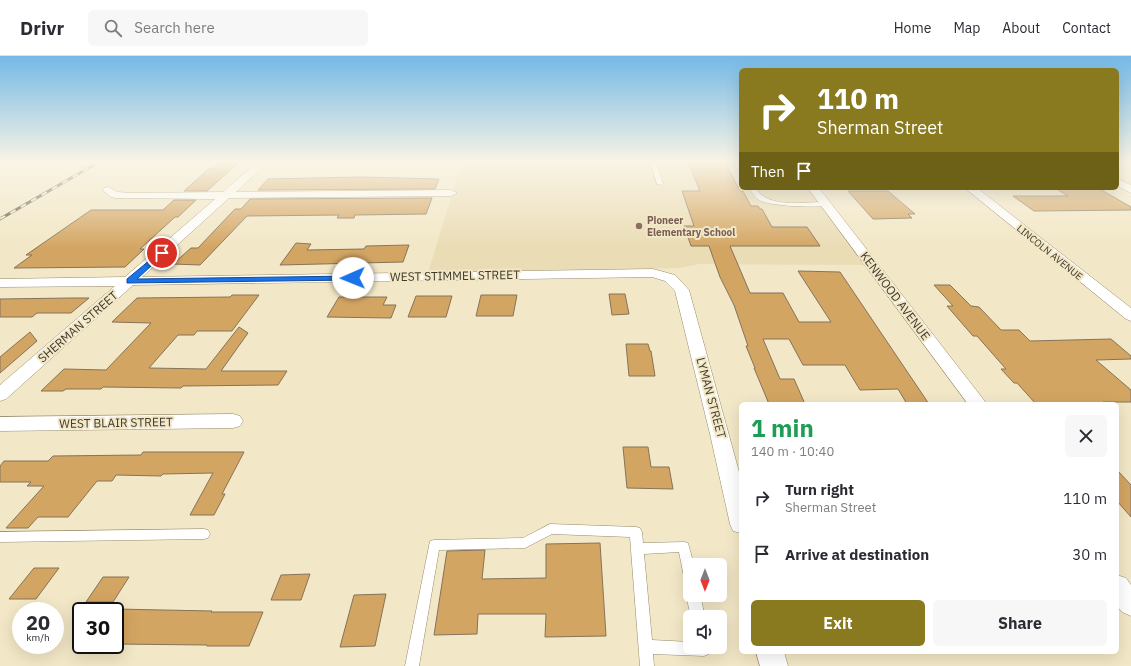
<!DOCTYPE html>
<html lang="en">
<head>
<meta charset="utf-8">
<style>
  :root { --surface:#fff; --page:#f7f7f7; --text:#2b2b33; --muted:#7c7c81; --line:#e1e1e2; --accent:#897a1f }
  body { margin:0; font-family:"IBM Plex Sans",sans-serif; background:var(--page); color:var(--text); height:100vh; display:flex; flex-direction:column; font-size:15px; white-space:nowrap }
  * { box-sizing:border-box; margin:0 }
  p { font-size:13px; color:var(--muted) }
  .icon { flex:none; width:22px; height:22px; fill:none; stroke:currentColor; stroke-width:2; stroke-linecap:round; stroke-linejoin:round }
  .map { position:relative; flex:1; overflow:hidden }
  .details { position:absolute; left:739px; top:346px; width:380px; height:252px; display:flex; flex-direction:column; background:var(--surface); border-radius:6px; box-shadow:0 4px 16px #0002 }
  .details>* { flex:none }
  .top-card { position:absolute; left:739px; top:12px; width:380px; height:122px; border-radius:6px; box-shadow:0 4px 16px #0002; background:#897a1f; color:#fff; overflow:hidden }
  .needle { width:26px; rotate:180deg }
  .tools { position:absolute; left:683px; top:502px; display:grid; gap:8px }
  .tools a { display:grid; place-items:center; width:44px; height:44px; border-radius:6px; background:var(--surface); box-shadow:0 4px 16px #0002; font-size:20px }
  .speed { position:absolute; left:12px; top:546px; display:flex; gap:8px; font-size:20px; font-weight:700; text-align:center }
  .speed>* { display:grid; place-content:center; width:52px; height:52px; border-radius:50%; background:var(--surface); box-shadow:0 4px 16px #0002; line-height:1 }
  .speed small { font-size:10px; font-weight:400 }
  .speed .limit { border:2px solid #111; border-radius:6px; background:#fff; color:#111 }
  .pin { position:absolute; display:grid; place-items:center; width:34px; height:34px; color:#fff; margin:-17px; border:2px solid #fff; border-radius:50%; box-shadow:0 1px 4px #0007 }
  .me { position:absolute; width:44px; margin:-22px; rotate:269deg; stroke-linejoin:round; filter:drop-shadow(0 0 3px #0008) }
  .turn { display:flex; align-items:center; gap:14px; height:84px; padding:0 12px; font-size:18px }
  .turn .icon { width:52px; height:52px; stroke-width:2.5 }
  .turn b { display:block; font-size:28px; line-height:34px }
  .then { display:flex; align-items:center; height:38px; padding:0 12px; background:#0003; gap:8px; font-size:15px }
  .round { display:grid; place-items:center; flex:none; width:42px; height:42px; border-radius:6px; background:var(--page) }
  .head { display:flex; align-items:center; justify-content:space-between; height:68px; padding:0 12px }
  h1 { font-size:24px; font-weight:700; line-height:30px; color:#1e9e55 }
  .cta { display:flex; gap:8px; margin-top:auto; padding:8px 12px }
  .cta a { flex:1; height:46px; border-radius:6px; background:var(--accent); color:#fff; font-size:16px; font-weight:700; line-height:46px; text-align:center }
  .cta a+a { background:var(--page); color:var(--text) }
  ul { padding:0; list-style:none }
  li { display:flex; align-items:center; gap:12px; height:56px; padding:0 12px }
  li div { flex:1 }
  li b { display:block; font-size:15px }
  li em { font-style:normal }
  header { display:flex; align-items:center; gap:24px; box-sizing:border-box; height:56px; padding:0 20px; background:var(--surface); border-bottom:1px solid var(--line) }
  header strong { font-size:19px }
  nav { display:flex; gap:22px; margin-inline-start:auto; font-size:14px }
  .search { width:280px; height:36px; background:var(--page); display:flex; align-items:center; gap:10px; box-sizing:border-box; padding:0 14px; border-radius:6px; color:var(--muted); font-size:15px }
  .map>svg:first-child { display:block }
  .built { fill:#eadcb5 }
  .building { fill:#d3a563; stroke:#867359 }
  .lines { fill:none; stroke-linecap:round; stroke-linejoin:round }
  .service-casing { stroke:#968c6e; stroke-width:1 }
  .minor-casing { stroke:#968c6e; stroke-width:1 }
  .service { fill:#fff; fill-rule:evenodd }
  .minor { fill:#fff; fill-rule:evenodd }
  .rail-casing { stroke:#5c5646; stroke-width:3 }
  .rail { stroke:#f2e7c6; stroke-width:2; stroke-dasharray:6; stroke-linecap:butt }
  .route { fill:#1a73e8; stroke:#114b97 }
  .education-dot { fill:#8d6e63; stroke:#f2e7c6; stroke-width:1.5 }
  .labels { text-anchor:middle; stroke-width:4; stroke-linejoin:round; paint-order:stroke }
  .far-education-label { font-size:10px; font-weight:bold; fill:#785e54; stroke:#f2e7c6; text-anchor:start }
  .far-street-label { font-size:10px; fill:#3f3a2d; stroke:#f2e7c6 }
  .street-label { font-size:12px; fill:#3f3a2d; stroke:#f2e7c6 }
</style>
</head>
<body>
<header>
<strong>Drivr</strong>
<div class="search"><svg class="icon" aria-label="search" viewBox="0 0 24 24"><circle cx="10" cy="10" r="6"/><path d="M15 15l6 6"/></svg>Search here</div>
<nav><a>Home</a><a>Map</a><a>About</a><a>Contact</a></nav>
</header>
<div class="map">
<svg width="1131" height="610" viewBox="0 0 1131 610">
  <rect width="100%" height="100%" fill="#f2e7c6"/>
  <path class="built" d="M462,106H741V132H806L867,209L699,208L680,212L428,217Z"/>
  <g class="building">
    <path d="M221,106H239L207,135H184L210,112L213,113Z"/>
    <path d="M688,106H725L740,135H743L751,150H758L760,153H762L772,171H807L820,190H730L750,237H783L799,266H831L798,215L840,216L929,348H907L898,333L860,334L845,309H803L789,283H763L780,323H794L805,348H769L754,312H755L746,290H748L734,249L720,221L709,190H691L684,170H694L682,135H700Z"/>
    <path d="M361,121L439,123L435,133L258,134L268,123Z"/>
    <path d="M1055,132H1098L1131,151V154L1034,155L1013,140H1068Z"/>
    <path d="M848,135H888L915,158H908L912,162L873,163Z"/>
    <path d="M432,142L426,158L355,159L354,162H337L339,159L247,160L200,209L173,208L191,192H198L235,153H241L250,143Z"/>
    <path d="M174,144H196L178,161H175L140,193H144L125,211L14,212L32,199H26L91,154H163Z"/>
    <path d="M296,187L311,188L307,194L364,193L366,190L409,189L403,206L280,209Z"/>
    <path d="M934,229H950L971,250L979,251L1001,274H1019L1030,285L1111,283L1131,300V303L1096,304L1131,334V346H1103L1105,348H1036L1017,327H1014L1001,313H1006L977,280H973L947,250H953Z"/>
    <path d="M609,238H625L629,258L612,259Z"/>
    <path d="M232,239H259L232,275H197L194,279H178L149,312L206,313L239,271L248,277L221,315H287L278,329L183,330L181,332L103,331L101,333H66L63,335H41L64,313L106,314L151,267L112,266L137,242L230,241Z"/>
    <path d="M481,239H517L513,260H476Z"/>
    <path d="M416,240H452L446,261H408Z"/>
    <path d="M339,241H387L383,249H396L391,262L327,261Z"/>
    <path d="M70,242H89L71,257H37L32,261H0V243Z"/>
    <path d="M30,276L37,285L0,317V301Z"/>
    <path d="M626,288H648L650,295H651L655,320H629Z"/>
    <path d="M623,391H648L651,411H669L673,433L627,432Z"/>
    <path d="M143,396H244L222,438H225L214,459H190L213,417L163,418L161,420L116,419L112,425H97L68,461H38L28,472H6L44,430H27L31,426H0V410L4,405H48L53,400L141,399Z"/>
    <path d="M1117,414L1131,429V461L1117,445Z"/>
    <path d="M600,487L606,580L545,581L546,558H478L477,578L434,579L447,495L485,494L482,523L546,522V488Z"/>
    <path d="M34,512H59L36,543H9Z"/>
    <path d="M310,518L301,544H271L281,519Z"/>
    <path d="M103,521H129L113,546H86Z"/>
    <path d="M386,538L375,590L340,591L354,539Z"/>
    <path d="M115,553L212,555L211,556H263L249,590H207V589L115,588Z"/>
  </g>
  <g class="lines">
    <g class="service-casing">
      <g id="service">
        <path d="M650,106H656L663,128L662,129L657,128Z"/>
        <path d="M733,106H739L741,110V116L739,115Z"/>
        <path d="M749,132H755C769,153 803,146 825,146L828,148C820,153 769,150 759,144C755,141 752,136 749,132Z"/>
        <path d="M550,468L636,471L640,472L642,476L643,487L684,486L688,487L694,509H690V528L685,526L679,496L644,498L652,584L690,586V591H710L711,593L709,598L704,600L653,598L654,610H640L630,481L552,478L525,492L439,494L419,610H405L430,485L434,484L523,482Z"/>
        <path d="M204,473L208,474L210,478L208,482L204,483L0,486V476Z"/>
        <path d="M690,534V539H700L705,561H691L686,539Z"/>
      </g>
    </g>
    <g class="minor-casing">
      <g id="minor">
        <path d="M257,106H268L236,136L451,134L457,137L451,140L229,142L142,221L653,213L675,219L689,234L741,423V477L733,475L730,468L710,378L675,235L665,225L652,221L133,229L6,343L0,345V329L115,230L0,231V223L125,221L215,143L115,142L111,141L102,134L104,132L108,131L118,136L131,137L223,136Z"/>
        <path d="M1117,123L1131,129V137L1117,130Z"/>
        <path d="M808,132H819L987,348H968Z"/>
        <path d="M965,132H977L1131,252V265L1126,263Z"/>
        <path d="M233,358L240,360L243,365L240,370L233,372L0,375V361Z"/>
        <path d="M1117,519L1126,522L1131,529V560L1122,556L1117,550Z"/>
        <path d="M756,596H784L788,610H760Z"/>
      </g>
    </g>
    <use href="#service" class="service"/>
    <use href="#minor" class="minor"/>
    <g class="rail-casing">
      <path id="rail" d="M0,163L99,106"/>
    </g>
    <use href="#rail" class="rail"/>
  </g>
  <linearGradient id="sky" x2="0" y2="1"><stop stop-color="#74b9e6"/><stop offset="0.55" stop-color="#f9f4e5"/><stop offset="1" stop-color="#f9f4e5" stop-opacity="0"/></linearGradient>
  <rect width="1131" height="192" fill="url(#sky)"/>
  <path class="route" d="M162,194L165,197L164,198L137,223L353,220L357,222L353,224L127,227V223Z"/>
  <circle class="education-dot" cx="639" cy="170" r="4"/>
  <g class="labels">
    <g class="far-education-label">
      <text x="647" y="168">Pioneer<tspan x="647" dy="12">Elementary School</tspan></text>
    </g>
    <g class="far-street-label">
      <text transform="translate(1050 196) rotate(39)" y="4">LINCOLN AVENUE</text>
    </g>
    <g class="street-label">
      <text transform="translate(455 220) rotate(-1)" y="4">WEST STIMMEL STREET</text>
      <text transform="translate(895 240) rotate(53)" y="4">KENWOOD AVENUE</text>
      <text transform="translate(78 271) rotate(-41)" y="4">SHERMAN STREET</text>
      <text transform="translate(711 342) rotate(75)" y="4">LYMAN STREET</text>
      <text transform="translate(116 367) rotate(-1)" y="4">WEST BLAIR STREET</text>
    </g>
  </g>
</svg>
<div class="tools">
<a><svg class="needle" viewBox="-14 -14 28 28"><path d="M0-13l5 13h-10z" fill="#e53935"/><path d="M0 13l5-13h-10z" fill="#7c7c81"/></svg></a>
<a><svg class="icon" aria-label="sound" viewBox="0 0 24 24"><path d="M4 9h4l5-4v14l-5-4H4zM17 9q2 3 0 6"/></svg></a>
</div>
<div class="speed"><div>20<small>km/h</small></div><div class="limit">30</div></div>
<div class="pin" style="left:162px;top:197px;background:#d93025"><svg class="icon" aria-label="arrive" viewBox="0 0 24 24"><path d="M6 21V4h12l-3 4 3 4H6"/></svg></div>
<svg class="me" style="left:353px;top:222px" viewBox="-20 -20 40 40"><circle r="19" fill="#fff"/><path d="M0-13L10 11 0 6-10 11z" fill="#1a73e8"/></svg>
<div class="top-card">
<div class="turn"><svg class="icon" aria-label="right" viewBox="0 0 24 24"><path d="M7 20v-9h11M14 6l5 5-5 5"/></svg><div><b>110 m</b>Sherman Street</div></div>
<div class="then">Then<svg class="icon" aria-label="arrive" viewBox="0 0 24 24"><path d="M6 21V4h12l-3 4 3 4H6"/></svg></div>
</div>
<section class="details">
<div class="head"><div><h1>1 min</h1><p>140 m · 10:40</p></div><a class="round"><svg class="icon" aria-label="close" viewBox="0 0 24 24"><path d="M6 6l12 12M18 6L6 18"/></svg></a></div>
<ul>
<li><svg class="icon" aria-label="right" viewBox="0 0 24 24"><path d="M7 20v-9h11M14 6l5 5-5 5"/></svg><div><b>Turn right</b><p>Sherman Street</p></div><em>110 m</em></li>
<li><svg class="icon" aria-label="arrive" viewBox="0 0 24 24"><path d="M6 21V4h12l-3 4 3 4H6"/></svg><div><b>Arrive at destination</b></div><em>30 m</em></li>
</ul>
<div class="cta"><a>Exit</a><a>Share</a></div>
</section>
</div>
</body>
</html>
